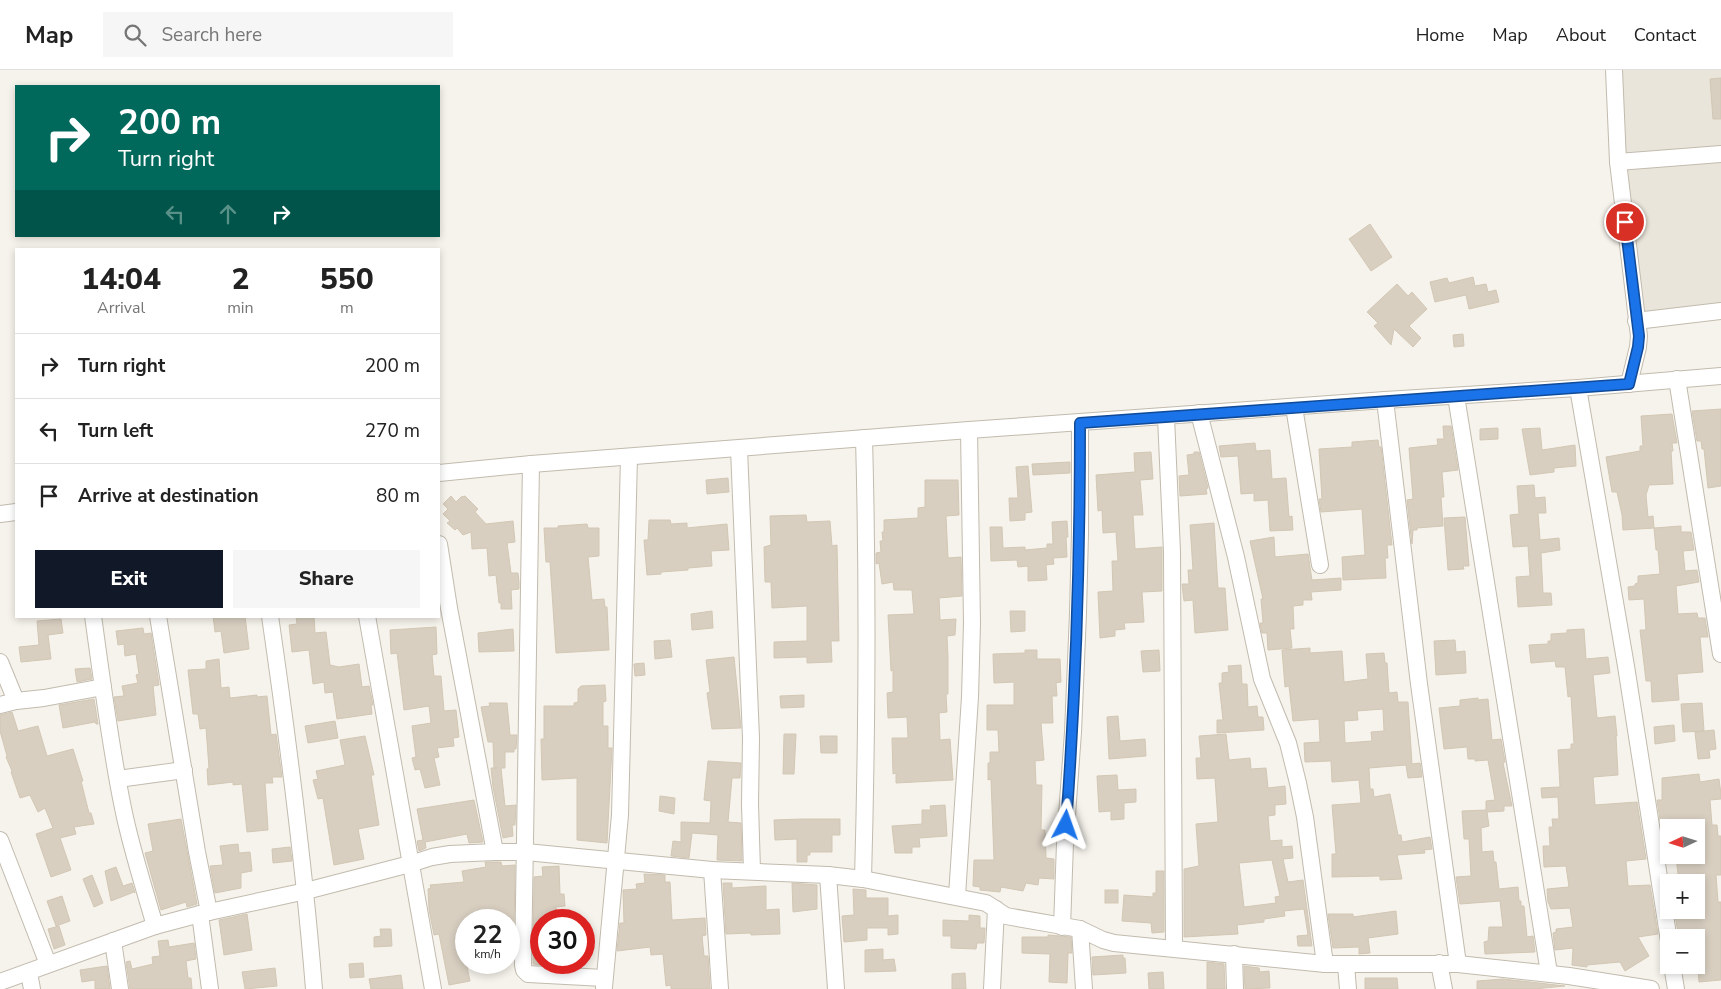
<!DOCTYPE html>
<html lang="en">
<head>
<meta charset="utf-8">
<style>
  :root { --surface:#fff; --page:#f6f6f6; --text:#222; --muted:#767676; --line:#e0e0e0; --accent:#111827 }
  body { margin:0; font-family:"Nunito Sans",sans-serif; background:var(--page); color:var(--text); height:100vh; display:flex; flex-direction:column; font-size:19px; white-space:nowrap }
  * { box-sizing:border-box; margin:0 }
  p { font-size:16px; color:var(--muted) }
  .icon { flex:none; width:28px; height:28px; fill:none; stroke:currentColor; stroke-width:2; stroke-linecap:round; stroke-linejoin:round }
  .map { position:relative; flex:1; overflow:hidden }
  .details { position:absolute; left:15px; top:178px; width:425px; height:370px; display:flex; flex-direction:column; background:var(--surface); border-radius:0px; box-shadow:0 2px 8px #0003 }
  .details>* { flex:none }
  .banner { position:absolute; left:15px; top:15px; width:425px; height:152px; border-radius:0px; box-shadow:0 2px 8px #0003; background:#00695c; color:#fff; overflow:hidden }
  .needle { width:32px; rotate:266deg }
  .buttons { position:absolute; left:1660px; top:749px; display:grid; gap:10px }
  .buttons a { display:grid; place-items:center; width:45px; height:45px; border-radius:0px; background:var(--surface); box-shadow:0 2px 8px #0003; font-size:25px }
  .speed { position:absolute; left:455px; top:839px; display:flex; gap:10px; font-size:25px; font-weight:700; text-align:center }
  .speed>* { display:grid; place-content:center; width:65px; height:65px; border-radius:50%; background:var(--surface); box-shadow:0 2px 8px #0003; line-height:1 }
  .speed small { font-size:12px; font-weight:400 }
  .speed .limit { border:8px solid #d22; background:#fff; color:#111 }
  .pin { position:absolute; display:grid; place-items:center; width:42px; height:42px; color:#fff; margin:-21px; border:2px solid #fff; border-radius:50%; box-shadow:0 1px 5px #0007 }
  .me { position:absolute; width:55px; margin:-28px; rotate:4deg; stroke-linejoin:round; filter:drop-shadow(0 0 4px #0008) }
  .turn { display:flex; align-items:center; gap:18px; height:105px; padding:0 20px; font-size:22px }
  .turn .icon { width:65px; height:65px; stroke-width:2.5 }
  .turn b { display:block; font-size:35px; line-height:42px }
  .lanes { display:flex; align-items:center; height:48px; padding:0 20px; background:#0003; justify-content:center; gap:25px; direction:ltr }
  .lanes .off { opacity:.35 }
  .eta { display:flex; justify-content:space-evenly; align-items:center; height:85px; text-align:center }
  .eta b { font-size:30px; font-weight:800; line-height:35px }
  .cta { display:flex; gap:10px; margin-top:auto; padding:10px 20px }
  .cta a { flex:1; height:58px; border-radius:0px; background:var(--accent); color:#fff; font-size:20px; font-weight:800; line-height:58px; text-align:center }
  .cta a+a { background:var(--page); color:var(--text) }
  ul { padding:0; list-style:none }
  li { display:flex; align-items:center; gap:15px; height:65px; padding:0 20px; border-top:1px solid var(--line) }
  li div { flex:1 }
  li b { display:block; font-size:19px }
  li em { font-style:normal }
  header { display:flex; align-items:center; gap:30px; box-sizing:border-box; height:70px; padding:0 25px; background:var(--surface); border-bottom:1px solid var(--line) }
  header strong { font-size:24px }
  nav { display:flex; gap:28px; margin-inline-start:auto; font-size:18px }
  .search { width:350px; height:45px; background:var(--page); display:flex; align-items:center; gap:12px; box-sizing:border-box; padding:0 18px; border-radius:0px; color:var(--muted); font-size:19px }
  .map>svg:first-child { display:block }
  .residential { fill:#eae5da }
  .building { fill:#d8cfc1; stroke:#d3c7b4; fill-rule:evenodd }
  .lines { fill:none; stroke-linecap:round; stroke-linejoin:round }
  .street-casing { stroke:#c2bbae; stroke-width:18 }
  .street { stroke:#fff; stroke-width:16 }
  .route-casing { stroke:#114b97; stroke-width:12 }
  .route { stroke:#1a73e8; stroke-width:9 }
</style>
</head>
<body>
<header>
<strong>Map</strong>
<div class="search"><svg class="icon" aria-label="search" viewBox="0 0 24 24"><circle cx="10" cy="10" r="6"/><path d="M15 15l6 6"/></svg>Search here</div>
<nav><a>Home</a><a>Map</a><a>About</a><a>Contact</a></nav>
</header>
<div class="map">
<svg width="1721" height="919" viewBox="0 0 1721 919">
  <rect width="100%" height="100%" fill="#f6f3ec"/>
  <path class="residential" d="M1614,0H1721V241L1636,251Z"/>
  <g class="building">
    <path d="M1721,8V49H1713L1710,9Z"/>
    <path d="M1370,154L1392,187L1371,201L1349,169Z"/>
    <path d="M1473,207L1475,216L1486,214L1488,222L1496,220L1499,232L1469,239L1466,225L1435,232L1430,212L1447,208L1449,213Z"/>
    <path d="M1397,214L1408,226L1412,222L1427,239L1409,256L1421,268L1413,277L1394,259L1391,275L1374,256L1378,253L1367,242Z"/>
    <path d="M1463,264L1464,276L1454,277L1453,265Z"/>
    <path d="M1721,339V416L1708,418L1704,379H1702L1701,371H1697L1692,341Z"/>
    <path d="M1672,344L1677,373H1672L1673,381H1671L1673,414L1649,415L1646,425L1648,447L1653,446L1654,458L1623,460L1622,445L1617,422H1612L1606,387L1640,381V376H1643L1641,346Z"/>
    <path d="M1443,356H1451L1458,400L1442,402L1444,427H1441L1443,456L1417,458V460H1413L1412,474L1407,430L1413,429L1409,378L1438,375L1437,369H1444Z"/>
    <path d="M1498,358V369L1480,370V359Z"/>
    <path d="M1540,358L1542,380L1575,375L1576,396L1554,398V402L1530,405L1522,359Z"/>
    <path d="M1378,370L1379,377H1381L1392,475H1387L1388,488H1385L1386,508L1343,510L1342,487L1365,485L1362,439L1321,442L1319,429H1322L1319,379L1352,377V372Z"/>
    <path d="M1255,373L1256,381L1270,380L1272,409L1286,408L1289,447L1292,446L1293,460L1270,461L1268,430L1254,431V423L1241,424L1238,386L1221,387L1219,376Z"/>
    <path d="M1151,382L1153,409L1140,410L1143,445H1133L1135,479L1162,477V521L1142,522L1144,552L1124,553L1125,559L1115,560V566L1100,568L1098,522L1113,521L1112,491H1118L1116,462L1103,463L1102,440L1098,441L1096,405L1135,402L1134,383Z"/>
    <path d="M1194,382H1199L1208,418L1206,419L1207,424L1180,426L1179,406L1189,405L1187,385L1194,384Z"/>
    <path d="M1070,392V403L1033,405L1032,394Z"/>
    <path d="M1028,396L1032,442L1025,443V450L1010,451L1009,428H1018L1016,397Z"/>
    <path d="M728,408L729,422L707,424L706,410Z"/>
    <path d="M925,410H958L959,445L946,446L948,488L961,487L962,526L939,528L940,550L956,549L955,565L947,566L948,588V624H946L947,642L939,643L940,670L950,669L953,710L896,713V703L893,704L892,668H908L907,647L888,648L887,623L893,622V600L891,601L888,545L914,544L912,520H894L893,512L882,514L879,493L876,494V483L881,482L880,471H883L882,462H884V450L918,448V438L925,437Z"/>
    <path d="M1534,415L1535,428L1545,427L1546,443H1538L1540,470L1559,468L1560,480L1541,483L1543,523H1551L1552,535L1518,537L1516,507L1530,506L1528,476L1513,477L1510,445L1519,444L1517,416Z"/>
    <path d="M451,426L456,432L461,427L465,426L478,439L475,442L486,454L513,451L515,472L507,473L511,503H518L519,512V519L511,520L512,539H501V533H499L496,505L489,506L487,478L472,479L471,462L463,465L457,458L455,460L447,453L450,451L443,444L448,439L443,434Z"/>
    <path d="M806,445L807,452L830,451L832,476L837,475L839,571H831L832,592L807,593V587L774,588V572L807,571V536L772,538L771,512H765L764,477L771,475L770,446Z"/>
    <path d="M1465,447L1469,496H1463L1464,499L1448,500L1444,448Z"/>
    <path d="M649,450H670L671,454L687,453V458L727,454L729,480L711,481L712,496L688,498V500L661,502V504L647,505L644,470H648Z"/>
    <path d="M1067,451L1068,467H1066L1067,487L1053,488L1054,494L1046,495L1047,510L1028,511V496L1018,497L1017,490L991,491L990,457H1002L1003,478L1025,477V480L1047,478V474H1053L1052,452Z"/>
    <path d="M1214,453L1218,518H1225L1228,560L1195,563L1193,530L1184,531L1182,514H1189L1188,500H1193L1190,455Z"/>
    <path d="M587,454L588,458H599V486L588,487L592,530L604,529L605,537H607L609,580L556,583L550,492H546L544,458H558V456Z"/>
    <path d="M1681,456V462H1691L1694,480L1683,481L1685,501L1697,500L1699,512L1676,516L1678,544L1697,543L1698,548H1705L1708,567H1700L1703,602L1677,604L1679,630L1652,632L1651,611H1646L1640,560H1646L1644,529L1629,530L1628,517L1635,516V514L1638,513V506L1660,504L1658,480H1656L1654,458Z"/>
    <path d="M1274,467L1275,487L1308,484L1312,510L1341,508V520L1311,522L1312,530H1303V535L1293,536L1294,559H1290L1292,578L1268,580L1267,563H1262L1260,553H1263L1261,529H1263L1250,471Z"/>
    <path d="M712,541L713,558L692,560L691,544Z"/>
    <path d="M1010,541H1025V561L1011,562Z"/>
    <path d="M213,546H245L249,579L224,583L221,561L215,562Z"/>
    <path d="M296,546H314L315,563L326,562L330,595L339,597L359,594L362,617L369,616L373,635H371L372,644L337,649L333,622L325,623L324,612L313,614L309,580L292,582L289,555L297,554Z"/>
    <path d="M61,549L63,563L48,565L51,589L21,592L19,577L39,575L37,551Z"/>
    <path d="M436,557L437,584L432,585L434,606H441L444,641L456,640L459,667L453,668L454,676L437,678L439,687L434,688L440,715L425,718L420,699L415,700L412,688L416,687L412,656L431,653L429,636L404,640L397,583L391,584L390,560Z"/>
    <path d="M143,558L144,564L151,563L159,615L153,616L156,645L118,651L114,627L124,626L122,616L138,613L136,605L139,604L136,584L125,586L124,574L118,575L116,561Z"/>
    <path d="M513,559L514,581L479,582L478,563Z"/>
    <path d="M1584,559L1586,589L1608,587L1610,603L1593,605L1595,626L1597,648L1615,646L1617,666H1616L1618,705L1593,707L1595,735L1637,732L1646,789L1626,791L1628,816L1650,815L1658,864L1638,867L1649,886L1625,901L1620,892L1587,895V897L1572,895L1573,878L1555,880L1553,863L1556,862V859L1573,857L1570,838L1551,839L1548,832L1547,819L1569,817L1566,796L1544,797L1543,776H1550L1549,757H1553L1552,749H1559L1558,727L1542,728L1541,718L1560,717L1558,680L1571,679V674H1574L1571,626L1568,627L1565,597H1556L1555,591L1531,593L1529,575L1548,574V571H1551V564L1567,563V560Z"/>
    <path d="M670,570L672,587L655,589L654,571Z"/>
    <path d="M1455,570L1456,582L1465,581L1466,603L1436,605L1434,571Z"/>
    <path d="M1310,578V583L1342,581L1344,612L1368,609L1366,584L1384,583L1385,593H1387L1389,623L1397,622L1398,632H1408L1412,694L1420,693L1422,707L1408,708L1406,695L1369,698L1370,719H1373L1374,727L1390,724L1398,765H1401L1402,772L1430,767L1432,779L1424,780L1425,783L1397,785L1402,809L1380,810V806L1332,807V784H1336L1332,735L1361,733L1359,710L1332,712L1331,691L1305,692L1304,673L1320,672L1319,649L1293,651L1289,616L1285,617L1282,580ZM1383,639L1384,661L1371,662L1372,671L1345,673L1344,651L1358,650L1357,641Z"/>
    <path d="M1025,580H1037V589H1060L1061,612L1056,613L1057,626H1052L1053,653H1041L1044,690L1035,691L1036,715H1042L1041,760H1045L1046,788L1054,789V809L1039,808L1038,815L1026,813L1023,821L1001,817L1000,822L980,820V817L973,816L974,790H994L991,709L988,710V693H990V682H999L998,660H987V635H1014V612L994,613L993,584L1025,583Z"/>
    <path d="M1159,580L1160,601L1143,602L1141,581Z"/>
    <path d="M734,587L741,658L712,659L707,623L710,622L706,590Z"/>
    <path d="M219,589L221,618L229,617L230,628L257,625V627L267,626L271,665L276,664L282,707H272L273,713H265L268,760L247,762L242,714L233,715V712L208,715L207,699L209,698L206,658L200,659L198,644H193L188,600L206,599V591Z"/>
    <path d="M644,593L645,605L635,606L634,594Z"/>
    <path d="M1241,595L1242,614H1247L1248,637L1257,636L1258,647H1263L1264,660L1217,663V650H1223L1219,613H1222V603L1229,602L1228,596Z"/>
    <path d="M90,598L92,609L77,612L75,599Z"/>
    <path d="M605,615L606,631L603,632V656H608V678H612L607,773L577,770V708L542,710L541,669H544V636H574V633L578,632V619L581,616Z"/>
    <path d="M804,625V637L781,638L780,626Z"/>
    <path d="M1478,628V630L1488,629L1492,670L1501,669L1505,692L1503,693L1512,736H1504V741L1487,742L1489,756L1481,758L1482,782L1493,781L1494,792H1496L1499,819L1518,817L1519,831H1521V836H1524L1527,867L1533,866L1535,882L1485,884L1484,872L1488,871L1489,857H1503L1500,831L1460,834L1456,807L1471,806L1469,769H1464L1462,741L1486,740V731L1495,730L1488,690L1475,691V689H1468L1467,677L1444,679L1439,638L1460,636V630Z"/>
    <path d="M94,629L98,654H96L95,652L63,658L59,635Z"/>
    <path d="M489,633H507L510,665H517L516,679H514V682H505V698H501L505,736L516,735L515,755H512L513,766L503,768L493,717L491,698H497H494L493,672H488L481,637L490,636Z"/>
    <path d="M1702,633L1704,661L1683,662L1681,634Z"/>
    <path d="M12,642L18,661L38,656L47,686L73,679L83,711H81L89,743H91L94,754L74,757L76,764L60,768L71,800L51,807L36,764L53,758L45,738L38,742L30,725L20,728L11,702L12,701L6,687L7,686L0,661V645Z"/>
    <path d="M1118,646L1120,671L1145,669L1146,686L1109,689L1107,647Z"/>
    <path d="M335,651L338,668L308,673L305,656Z"/>
    <path d="M1674,655L1675,671L1655,674L1654,657Z"/>
    <path d="M1714,660L1716,679L1709,680L1710,688L1698,689L1695,662Z"/>
    <path d="M784,664H796L794,704H783Z"/>
    <path d="M1226,664L1229,690L1250,688L1251,699L1266,698L1268,718L1285,716L1286,734L1275,735V745L1268,746L1270,771L1282,770V777L1292,776L1293,788L1283,789L1288,812L1303,810L1312,876H1298L1297,866L1308,865L1304,839L1284,841L1285,846L1264,849V852L1237,855L1238,864L1184,867V799L1199,796L1196,754L1218,752L1215,708L1197,709L1196,688H1201L1199,666ZM1272,790L1280,826L1275,827L1276,833L1244,837L1239,793Z"/>
    <path d="M365,666L374,705H371L379,755L358,759L364,789L334,795L323,728L318,729L313,710L318,709L316,701L345,695L340,670Z"/>
    <path d="M820,666H837V683H821Z"/>
    <path d="M708,691L741,693L740,708H732L728,752L741,753L742,791L717,790L718,765L692,763L689,788L671,786L673,771L681,772V752L710,753L711,731L704,730Z"/>
    <path d="M1699,704L1700,712L1719,709L1721,724V729L1710,730L1712,755H1717L1718,766H1721V805H1716L1718,832H1721V910L1699,912L1696,868H1679L1674,840H1696V812H1679L1676,787L1696,785V783H1701L1698,758H1669V781H1665L1657,730H1662V708Z"/>
    <path d="M1117,705L1118,720L1136,719V732L1124,733V749L1111,750V741L1099,742L1097,706Z"/>
    <path d="M660,726L675,728L674,744L659,741Z"/>
    <path d="M474,730L483,772L469,773L467,764L425,772L426,778L419,781L417,771L423,770L417,739Z"/>
    <path d="M945,735L947,766L919,768L920,777H912V783H895L892,756L922,754V740H931L930,736Z"/>
    <path d="M181,749L197,834L187,837L186,832L161,840L145,783L153,781L148,754Z"/>
    <path d="M802,749H840V765H832V782H810V785H807V792H797V769L775,770L774,750Z"/>
    <path d="M238,774L239,783L250,782L252,801L241,803V818L215,823L210,796L223,795L220,776Z"/>
    <path d="M290,777L292,791L273,793L272,779Z"/>
    <path d="M485,792H501L502,796L515,795L514,859H511L510,847L466,850V862L460,863L470,911L449,915L439,864L434,865L429,839L428,819L431,818L430,815L464,812L462,801L486,797Z"/>
    <path d="M559,796L560,824H564L565,836L556,837L557,850H541V892H545V895L533,894L534,807L543,806L542,797Z"/>
    <path d="M116,797L123,816L132,813L135,823L134,822L111,831L105,801Z"/>
    <path d="M1156,801H1164V862L1152,863L1151,853L1122,851L1124,825L1153,827V823H1156Z"/>
    <path d="M644,804L665,805V812H670L672,850L705,848L706,865L702,866L704,886H708L710,919H671V915L666,916L663,884L651,885L650,877L617,881L620,853H624L623,820L637,819L636,814L645,813Z"/>
    <path d="M92,805L103,833L94,837L83,809Z"/>
    <path d="M723,813H732V818L766,816V840L779,839L780,864L751,865V863L726,864Z"/>
    <path d="M792,813L817,815V839L793,842Z"/>
    <path d="M853,819L866,820V828H888V846L898,845V864L888,865V858H867V870L844,872L842,846L854,845Z"/>
    <rect x="1105" y="820" width="13" height="13"/>
    <path d="M62,826L70,851L56,856L47,831Z"/>
    <path d="M1396,841L1398,864L1368,868L1370,883L1359,884V877L1333,878L1328,844H1353V847Z"/>
    <path d="M247,844L252,880L224,885L219,850Z"/>
    <path d="M969,845L980,846V858H985L984,873H977L976,879L951,878V866H943V850L969,851Z"/>
    <path d="M59,856L65,875L54,879L48,859Z"/>
    <path d="M380,859H391L392,876L374,877V867L381,866Z"/>
    <path d="M1048,865L1071,867L1072,883H1068L1067,913L1049,912L1050,884L1022,883V867H1048Z"/>
    <path d="M168,870L169,877L194,873L196,889L186,891L188,908H191L192,919H130L126,892L130,891L132,899L153,894L152,887L160,886L158,871Z"/>
    <path d="M883,879V890L894,889L896,901L865,902V880Z"/>
    <path d="M1123,885V888H1125L1126,903L1093,905L1092,887Z"/>
    <path d="M1207,892L1224,894L1225,919H1207Z"/>
    <path d="M363,893L364,907L350,908L349,894Z"/>
    <path d="M107,896L110,919H95V910L82,912L80,900Z"/>
    <path d="M1244,896L1259,898L1260,902L1269,901L1270,918L1245,919Z"/>
    <path d="M275,898L277,916L245,919L242,902Z"/>
    <path d="M1163,902L1164,919H1149L1148,903Z"/>
    <path d="M965,903L966,919H952V904Z"/>
    <path d="M401,905L403,919H371L369,909Z"/>
    <path d="M1365,908H1397L1398,919H1365Z"/>
    <path d="M1503,909L1565,916L1534,919H1477V911Z"/>
  </g>
  <g class="lines">
    <g class="street-casing">
      <g id="street">
        <path d="M1614,0L1618,92L1639,266L1638,277L1629,314"/>
        <path d="M1618,92L1721,84"/>
        <path d="M1636,251L1721,241"/>
        <path d="M1677,309L1721,584"/>
        <path d="M1578,318L1626,596L1669,871"/>
        <path d="M1456,326L1549,903"/>
        <path d="M1385,330L1419,614L1458,894"/>
        <path d="M1294,337L1320,495"/>
        <path d="M1199,343L1236,487L1262,609L1288,673L1298,713L1305,747L1325,894"/>
        <path d="M1166,347L1172,482L1174,878"/>
        <path d="M739,379L751,668L750,734L752,801"/>
        <path d="M531,394L523,895L524,900L528,904L604,908"/>
        <path d="M439,403L531,394L969,360L1385,330L1578,318L1721,306"/>
        <path d="M0,444L16,442"/>
        <path d="M439,474L449,538L495,782"/>
        <path d="M93,546C102,610 110,675 123,738C131,778 144,817 155,856"/>
        <path d="M158,546L197,782L209,842"/>
        <path d="M270,546C288,670 304,794 314,919"/>
        <path d="M367,546L433,919"/>
        <path d="M0,592L16,631"/>
        <path d="M0,635L16,631L44,628L103,617"/>
        <path d="M118,709L184,700"/>
        <path d="M0,770L48,894"/>
        <path d="M712,800L720,919"/>
        <path d="M828,805L836,919"/>
        <path d="M863,809C867,662 868,515 864,368"/>
        <path d="M957,826L970,627L972,553L969,360"/>
        <path d="M200,844L210,919"/>
        <path d="M1062,857L1065,773L1073,662L1078,543L1080,463V353"/>
        <path d="M1080,859L1084,919"/>
        <path d="M113,871L120,919"/>
        <path d="M1234,884L1235,919"/>
        <path d="M1439,893L1444,919"/>
        <path d="M1346,895L1348,919"/>
        <path d="M1672,895L1676,919"/>
        <path d="M29,903L32,919"/>
        <path d="M0,912L155,856L200,844L306,821L410,794L432,787L450,784L495,782H526L712,800L828,805L863,809L986,833L1006,846L1080,859L1103,870L1114,873L1325,894H1458L1569,906L1651,919"/>
        <path d="M604,917L620,745L629,387"/>
        <path d="M992,919L996,839"/>
      </g>
    </g>
    <use href="#street" class="street"/>
  </g>
  <g class="lines">
    <g class="route-casing">
      <path id="route" d="M1066,755C1076,621 1080,487 1080,353L1629,314L1638,277L1639,266L1625,152"/>
    </g>
    <use href="#route" class="route"/>
  </g>
</svg>
<div class="buttons">
<a><svg class="needle" viewBox="-14 -14 28 28"><path d="M0-13l5 13h-10z" fill="#e53935"/><path d="M0 13l5-13h-10z" fill="#767676"/></svg></a>
<a>+</a>
<a>−</a>
</div>
<div class="speed"><div>22<small>km/h</small></div><div class="limit">30</div></div>
<div class="pin" style="left:1625px;top:152px;background:#d93025"><svg class="icon" aria-label="arrive" viewBox="0 0 24 24"><path d="M6 21V4h12l-3 4 3 4H6"/></svg></div>
<svg class="me" style="left:1066px;top:755px" viewBox="-20 -20 40 40"><path d="M0-17L14 15 0 8-14 15z" fill="#1a73e8" stroke="#fff" stroke-width="4"/></svg>
<div class="banner">
<div class="turn"><svg class="icon" aria-label="right" viewBox="0 0 24 24"><path d="M7 20v-9h11M14 6l5 5-5 5"/></svg><div><b>200 m</b>Turn right</div></div>
<div class="lanes"><svg class="icon off" aria-label="left" viewBox="0 0 24 24"><path d="M17 20v-9H6M10 6l-5 5 5 5"/></svg><svg class="icon off" aria-label="ahead" viewBox="0 0 24 24"><path d="M12 20V5M6 11l6-6 6 6"/></svg><svg class="icon" aria-label="right" viewBox="0 0 24 24"><path d="M7 20v-9h11M14 6l5 5-5 5"/></svg></div>
</div>
<section class="details">
<div class="eta">
<div><b>14:04</b><p>Arrival</p></div>
<div><b>2</b><p>min</p></div>
<div><b>550</b><p>m</p></div>
</div>
<ul>
<li><svg class="icon" aria-label="right" viewBox="0 0 24 24"><path d="M7 20v-9h11M14 6l5 5-5 5"/></svg><div><b>Turn right</b></div><em>200 m</em></li>
<li><svg class="icon" aria-label="left" viewBox="0 0 24 24"><path d="M17 20v-9H6M10 6l-5 5 5 5"/></svg><div><b>Turn left</b></div><em>270 m</em></li>
<li><svg class="icon" aria-label="arrive" viewBox="0 0 24 24"><path d="M6 21V4h12l-3 4 3 4H6"/></svg><div><b>Arrive at destination</b></div><em>80 m</em></li>
</ul>
<div class="cta"><a>Exit</a><a>Share</a></div>
</section>
</div>
</body>
</html>
